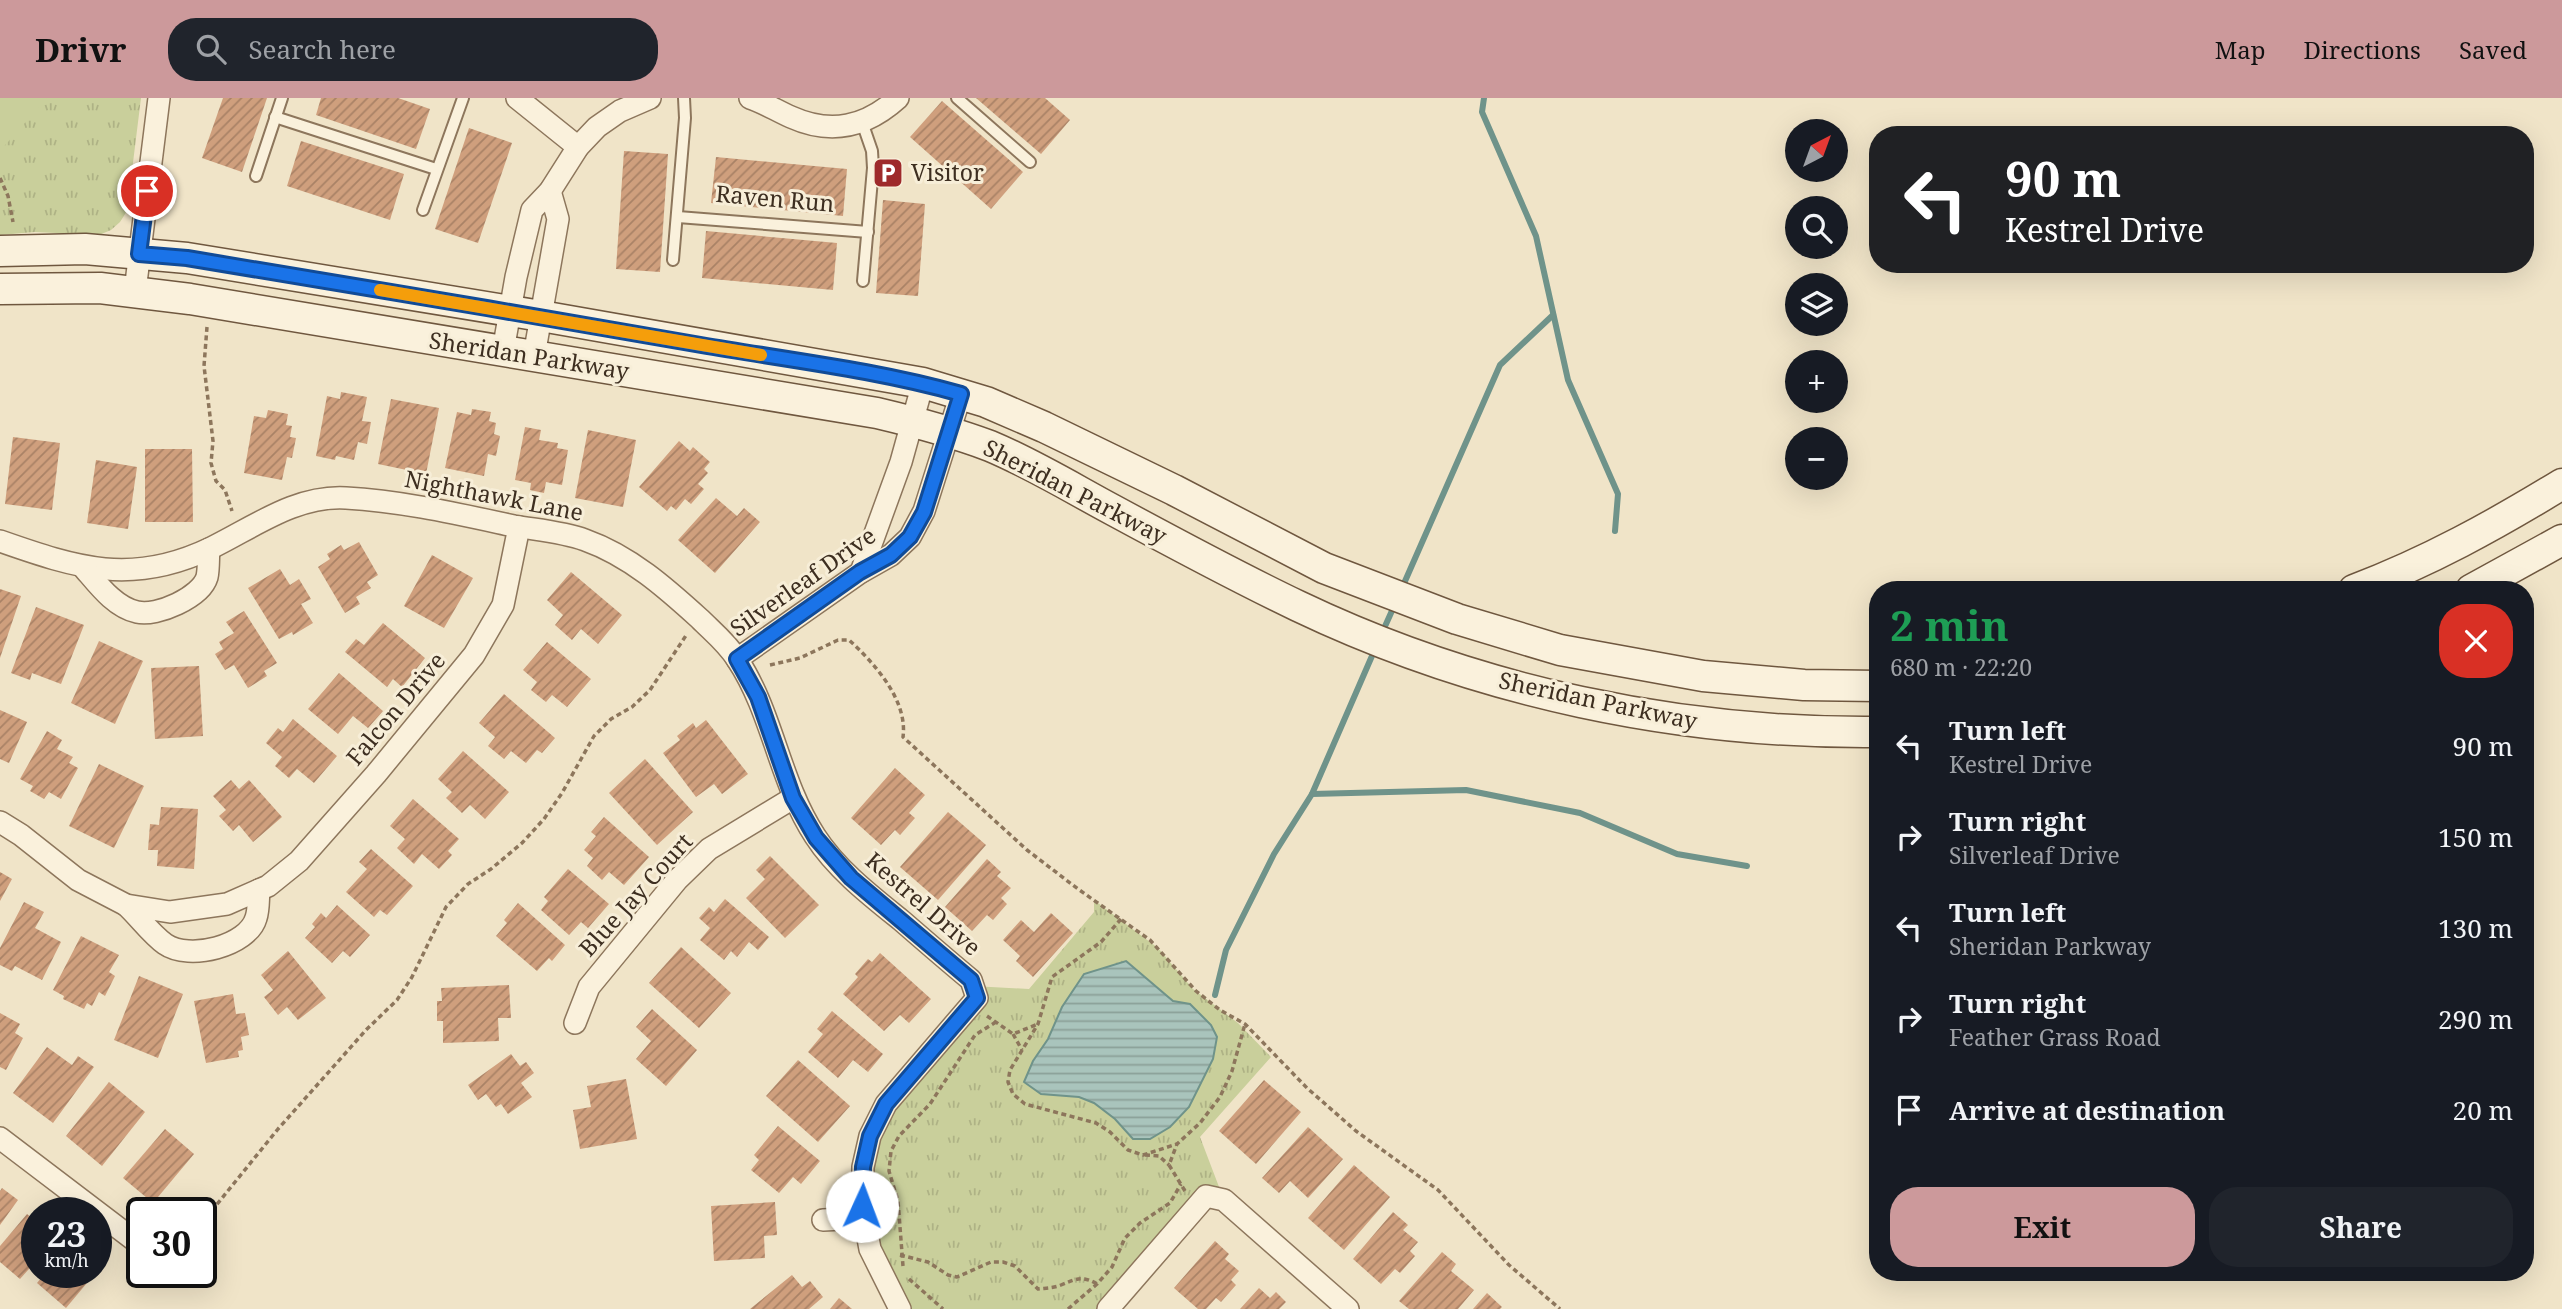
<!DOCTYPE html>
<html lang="en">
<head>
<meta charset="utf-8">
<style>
  :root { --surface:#171b24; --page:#20242c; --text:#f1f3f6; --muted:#9ea1a6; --accent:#cc999b }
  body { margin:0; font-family:"Noto Serif",serif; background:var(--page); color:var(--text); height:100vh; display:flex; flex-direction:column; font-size:26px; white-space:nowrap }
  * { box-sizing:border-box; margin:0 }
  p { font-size:23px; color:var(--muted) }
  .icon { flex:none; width:38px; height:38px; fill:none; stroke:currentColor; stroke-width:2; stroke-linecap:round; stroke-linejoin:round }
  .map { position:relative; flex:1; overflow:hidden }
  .panel { position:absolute; left:1869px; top:483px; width:665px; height:700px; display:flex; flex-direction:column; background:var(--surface); border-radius:28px; box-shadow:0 7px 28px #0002 }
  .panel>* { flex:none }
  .guide { position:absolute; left:1869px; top:28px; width:665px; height:147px; border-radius:28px; box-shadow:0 7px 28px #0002; background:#202124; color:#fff; overflow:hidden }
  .needle { width:46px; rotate:41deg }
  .buttons { position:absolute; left:1785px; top:21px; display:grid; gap:14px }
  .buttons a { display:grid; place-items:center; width:63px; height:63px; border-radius:50%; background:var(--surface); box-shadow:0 7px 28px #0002; font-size:35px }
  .speed { position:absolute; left:21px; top:1099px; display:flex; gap:14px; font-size:35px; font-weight:700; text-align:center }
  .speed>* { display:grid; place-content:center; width:91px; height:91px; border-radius:50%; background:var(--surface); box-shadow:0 7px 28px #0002; line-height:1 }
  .speed small { font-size:18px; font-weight:400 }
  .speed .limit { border:4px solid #111; border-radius:10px; background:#fff; color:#111 }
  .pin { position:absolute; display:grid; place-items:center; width:60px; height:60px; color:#fff; margin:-30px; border:4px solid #fff; border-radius:50%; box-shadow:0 2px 7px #0007 }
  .me { position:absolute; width:77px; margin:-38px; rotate:2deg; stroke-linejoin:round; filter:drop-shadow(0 0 5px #0008) }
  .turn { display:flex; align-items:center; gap:24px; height:147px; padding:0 21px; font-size:32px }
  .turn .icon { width:91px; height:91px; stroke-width:2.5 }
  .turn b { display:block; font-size:49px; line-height:60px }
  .round { display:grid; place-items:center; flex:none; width:74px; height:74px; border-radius:28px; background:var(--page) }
  .summary { display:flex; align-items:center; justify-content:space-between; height:119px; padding:0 21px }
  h1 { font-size:42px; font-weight:700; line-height:52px; color:#1e9e55 }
  .primary-button { display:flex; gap:14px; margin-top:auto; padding:14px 21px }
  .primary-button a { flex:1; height:80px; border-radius:28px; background:var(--accent); color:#111; font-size:28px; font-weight:700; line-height:80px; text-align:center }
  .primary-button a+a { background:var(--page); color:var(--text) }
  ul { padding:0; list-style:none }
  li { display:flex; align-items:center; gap:21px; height:91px; padding:0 21px }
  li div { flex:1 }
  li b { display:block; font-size:26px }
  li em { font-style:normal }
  header { display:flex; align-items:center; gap:42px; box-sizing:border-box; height:98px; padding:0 35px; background:var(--accent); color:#111 }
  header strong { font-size:33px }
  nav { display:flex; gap:38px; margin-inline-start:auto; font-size:24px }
  .search { width:490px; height:63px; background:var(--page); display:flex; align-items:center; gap:18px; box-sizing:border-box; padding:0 24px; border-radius:28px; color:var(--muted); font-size:26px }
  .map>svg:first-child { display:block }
  .park { fill:url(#park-tufts) }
  .pitch { fill:#c9cf9b }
  .water { fill:url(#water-rules); stroke:#6f938a; stroke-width:2 }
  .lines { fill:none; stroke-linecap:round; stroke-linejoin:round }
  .stream { stroke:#6f938a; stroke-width:6 }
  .building { fill:url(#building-hatch) }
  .service-casing { stroke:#8d765c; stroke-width:14 }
  .minor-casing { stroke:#8d765c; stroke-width:24 }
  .secondary-casing { stroke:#6f573f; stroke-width:33 }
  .path { stroke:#8d765c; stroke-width:3.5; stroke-dasharray:5 3.5; stroke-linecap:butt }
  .service { stroke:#faf1dc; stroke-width:10 }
  .minor { stroke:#faf1dc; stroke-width:21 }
  .secondary { stroke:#faf1dc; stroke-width:30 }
  .route-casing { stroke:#114b97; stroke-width:18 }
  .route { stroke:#1a73e8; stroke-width:12 }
  .slow { stroke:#f59e0b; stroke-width:12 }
  .labels { text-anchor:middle; stroke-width:6; stroke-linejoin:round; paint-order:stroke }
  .poi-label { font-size:23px; fill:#3d2e20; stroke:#f7eed8; text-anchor:start }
  .street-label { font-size:23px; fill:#3d2e20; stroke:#f7eed8 }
</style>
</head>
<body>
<header>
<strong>Drivr</strong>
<div class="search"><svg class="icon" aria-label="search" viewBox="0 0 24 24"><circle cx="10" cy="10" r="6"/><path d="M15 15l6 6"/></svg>Search here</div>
<nav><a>Map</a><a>Directions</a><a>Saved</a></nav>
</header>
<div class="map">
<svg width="2562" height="1211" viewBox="0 0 2562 1211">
  <defs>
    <pattern id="park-tufts" width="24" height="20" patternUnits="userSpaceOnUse" patternTransform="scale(1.75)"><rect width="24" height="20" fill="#c9cf9b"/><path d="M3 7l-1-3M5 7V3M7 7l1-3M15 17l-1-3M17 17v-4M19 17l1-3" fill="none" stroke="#aeb285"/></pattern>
    <pattern id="water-rules" width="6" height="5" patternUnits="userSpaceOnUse" patternTransform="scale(1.75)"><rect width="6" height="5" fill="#a9c4bc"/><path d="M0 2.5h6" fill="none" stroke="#8ba098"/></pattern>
    <pattern id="building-hatch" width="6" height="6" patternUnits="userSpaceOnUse" patternTransform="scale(1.75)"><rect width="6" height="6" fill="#cf9f7d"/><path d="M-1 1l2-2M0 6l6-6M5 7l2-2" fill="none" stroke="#a98266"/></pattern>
  </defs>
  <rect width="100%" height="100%" fill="#f0e4c8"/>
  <g class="park">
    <path d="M0,0H141L127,113L120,124L111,132L99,137L35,134L0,137Z"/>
    <path d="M1094,802L1158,850L1193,891L1238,925L1271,959L1200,1039L1224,1102L1205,1099L1108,1211H900L870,1151V1038L973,888L1029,891L1094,814Z"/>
  </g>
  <path class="pitch" d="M0,0H47L0,53Z"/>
  <path class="water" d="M1126,863L1173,903L1190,906L1211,927L1217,939L1213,961L1189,1009L1170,1029L1150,1041H1133L1115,1021L1094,1005L1079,999L1041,996L1024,984L1033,963L1048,941L1062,909L1084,876Z"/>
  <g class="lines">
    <g class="stream">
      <path d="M1484,0L1482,14L1536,138L1568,282L1618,396L1615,433"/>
      <path d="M1402,490L1500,267L1553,217"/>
      <path d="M1382,535L1395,506"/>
      <path d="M1312,696L1375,551"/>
      <path d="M1215,897L1226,852L1274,756L1312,696L1466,692L1580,715L1677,756L1747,768"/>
    </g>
  </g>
  <g class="building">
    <path d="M223,0H267L242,74L202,60Z"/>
    <path d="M321,0H398L430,11L416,51L316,17Z"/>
    <path d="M976,0H1045L1070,22L1041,56Z"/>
    <path d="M942,3L1023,74L991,111L910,39Z"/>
    <path d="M469,30L512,45L478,145L435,131Z"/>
    <path d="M301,43L404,76L390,122L287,88Z"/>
    <path d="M624,53L668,56L660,174L616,171Z"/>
    <path d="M716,59L847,71L843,118L711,105Z"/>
    <path d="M883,102L925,106L918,198L876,195Z"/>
    <path d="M706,133L837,145L833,192L702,180Z"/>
    <path d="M341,294L367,299L362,323L371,324L367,346L358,344L354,362L336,358L335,362L316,358L327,298L340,301Z"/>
    <path d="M391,301L439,310L426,376L378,366Z"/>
    <path d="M472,311L491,314L489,323L496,325L494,336L500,338L496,358L488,356L484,378L445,370L457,314L471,317Z"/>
    <path d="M268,312L288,316L286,327L292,328L290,339L296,340L292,360L287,359L282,382L244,375L254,318L266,320Z"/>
    <path d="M525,329L541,332L539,342L558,345L557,350L568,352L562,387L546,384L544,395L530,392L531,385L515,382Z"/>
    <path d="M588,332L636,342L623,409L575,400Z"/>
    <path d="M13,339L60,345L52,412L5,406Z"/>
    <path d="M679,343L690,353L693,349L710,364L704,371L708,375L698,386L704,391L691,406L685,401L676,412L671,408L667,413L639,389Z"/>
    <path d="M145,351H192L193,424H145Z"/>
    <path d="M96,362L137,369L128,431L87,425Z"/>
    <path d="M716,400L737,418L744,410L760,424L715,475L678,442Z"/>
    <path d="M359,444L378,477L367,484L371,490L356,499L360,506L345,515L318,469L330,461L327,456L341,447L344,452Z"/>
    <path d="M432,457L473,480L444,530L404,508Z"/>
    <path d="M280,471L290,487L299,481L311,501L301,506L313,525L293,537L292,534L279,541L248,490Z"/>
    <path d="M571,474L622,517L598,546L581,531L572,542L555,527L563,517L547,502Z"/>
    <path d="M0,491L21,498L0,560Z"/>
    <path d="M36,509L84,527L61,586L32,575L30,582L11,575Z"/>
    <path d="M244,513L277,565L264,573L267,578L248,590L234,567L225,572L215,556L223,551L219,544L234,535L226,524Z"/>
    <path d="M383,525L425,560L402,589L393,581L387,589L345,554L356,541L364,547Z"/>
    <path d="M99,543L143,563L115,626L71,605Z"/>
    <path d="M547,544L591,581L567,609L552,597L546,604L531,592L537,584L523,572Z"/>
    <path d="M199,568L203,638L155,641L151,570Z"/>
    <path d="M339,575L383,613L368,630L353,618L338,636L308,611Z"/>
    <path d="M504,596L555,640L542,655L537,652L526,665L511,653L504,661L488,648L495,639L479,625Z"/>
    <path d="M0,612L27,624L9,665L0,661Z"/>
    <path d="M293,621L337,658L314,685L297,671L289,680L275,668L282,659L266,645L278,630L283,634Z"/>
    <path d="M706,622L748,676L722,696L714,686L696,699L663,655L680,642L677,638L693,625L696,630Z"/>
    <path d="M47,633L62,642L57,651L73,659L69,665L78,670L61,701L49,694L44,701L30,693L33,688L20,681Z"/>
    <path d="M463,653L509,694L485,721L470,707L462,715L446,700L452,694L438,681Z"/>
    <path d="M645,661L693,714L657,747L609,695Z"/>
    <path d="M99,666L144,688L114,750L69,728Z"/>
    <path d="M895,670L925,697L909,715L915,720L900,737L895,732L881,747L851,720Z"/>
    <path d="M231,682L239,691L249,682L282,719L253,744L239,727L233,733L219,718L226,712L213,698Z"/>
    <path d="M413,701L459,741L448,753L452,757L439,771L422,756L414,766L397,750L405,741L390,728Z"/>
    <path d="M161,709L198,711L194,771L157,768L158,752H148L150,726L159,727Z"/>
    <path d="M948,714L986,747L938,802L900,769Z"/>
    <path d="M604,719L649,759L624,787L609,774L602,782L587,768L593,760L584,752L596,738L591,734Z"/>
    <path d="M371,751L413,788L387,817L380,812L374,819L346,794L367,771L359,764Z"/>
    <path d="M770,758L819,807L785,840L746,800L765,781L756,772Z"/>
    <path d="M987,761L1001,774L997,778L1011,790L1001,800L1007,806L993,822L987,817L972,833L945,809Z"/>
    <path d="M568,771L609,806L588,830L581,824L569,837L541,812L548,803L544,799Z"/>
    <path d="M0,774L12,781L0,803Z"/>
    <path d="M725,801L769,839L758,852L749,844L737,859L731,853L724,862L700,842L710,830L699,820L709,809L714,814Z"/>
    <path d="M24,804L44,814L35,830L61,844L42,882L15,868L12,873L0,867V850Z"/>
    <path d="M518,805L565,847L552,863L549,860L537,873L496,838L507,825L504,822Z"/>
    <path d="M337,807L370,837L350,859L343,853L332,865L305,840L315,829L312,826L321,815L326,820Z"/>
    <path d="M1051,815L1073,835L1033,879L1016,863L1020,858L1003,842L1021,822L1034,834Z"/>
    <path d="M81,838L119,857L109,874L115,878L105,898L99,894L92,908L87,905L84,911L63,901L64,898L53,892Z"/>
    <path d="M681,849L731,895L699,930L649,885Z"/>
    <path d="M288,853L326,900L298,922L287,909L278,917L264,899L273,892L261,877Z"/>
    <path d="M880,855L931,901L909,925L900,917L884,933L843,896L858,879L855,876L868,861L872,864Z"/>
    <path d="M139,878L183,896L158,960L114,942Z"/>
    <path d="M509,887L511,920H498L499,943L443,945V923H437V903H442L441,890Z"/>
    <path d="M233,896L236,916L245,915L249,937L241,939L243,952L238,953L239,959L206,965L194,903Z"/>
    <path d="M652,911L697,952L666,988L636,961L651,943L636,929Z"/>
    <path d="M832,913L883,956L868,974L853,962L838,980L808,954L823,936L817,931Z"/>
    <path d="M0,915L20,926L15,935L23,940L6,972L0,969Z"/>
    <path d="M47,949L72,967L78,958L94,969L53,1025L13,995Z"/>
    <path d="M511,956L520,968L526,964L534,975L521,985L532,999L508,1016L501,1006L496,1009L486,996L478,1002L468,987Z"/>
    <path d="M798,962L850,1008L818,1044L766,998Z"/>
    <path d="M626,981L637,1041L580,1051L573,1012L591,1009L587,988Z"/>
    <path d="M1264,982L1301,1014L1256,1066L1219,1033Z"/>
    <path d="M109,984L145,1014L102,1068L66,1038Z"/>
    <path d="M778,1028L820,1063L801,1086L793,1079L779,1095L751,1072L759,1062L754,1057Z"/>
    <path d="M1308,1029L1343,1061L1308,1100L1290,1083L1279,1095L1262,1080Z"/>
    <path d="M165,1031L194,1056L153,1105L123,1080Z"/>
    <path d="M1354,1067L1390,1099L1344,1152L1308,1120Z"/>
    <path d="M2,1090L18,1102L0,1127V1093Z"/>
    <path d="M775,1104L777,1137L764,1138L765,1160L714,1163L711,1108Z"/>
    <path d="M1393,1114L1408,1127L1403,1132L1418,1144L1410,1153L1415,1158L1400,1175L1395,1171L1381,1186L1353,1161Z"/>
    <path d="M27,1116L37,1124V1162L20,1181L0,1164V1148Z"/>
    <path d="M1215,1143L1229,1156L1225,1161L1239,1173L1231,1182L1236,1187L1221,1204L1216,1200L1206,1211H1198L1174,1190Z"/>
    <path d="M1442,1154L1456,1166L1451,1173L1474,1192L1458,1211H1409L1399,1203Z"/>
    <path d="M46,1174H86L92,1179L66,1210L37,1185Z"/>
    <path d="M792,1177L802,1189L810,1183L823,1199L809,1211H750Z"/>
    <path d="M1259,1190L1270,1200L1276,1194L1286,1204L1279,1211H1240Z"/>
    <path d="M1487,1195L1502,1209L1500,1211H1473Z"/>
    <path d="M839,1200L852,1211H830Z"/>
  </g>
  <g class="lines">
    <g class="service-casing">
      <g id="service">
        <path d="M957,0L1030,64"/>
        <path d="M275,19L436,71"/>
        <path d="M862,24L872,53L873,70L863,183"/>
        <path d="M256,78L282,0"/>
        <path d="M423,112L463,0"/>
        <path d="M678,119L868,134"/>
        <path d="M673,162L685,20L684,0"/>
      </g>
    </g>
    <g class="minor-casing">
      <g id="minor">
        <path d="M517,0L578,49"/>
        <path d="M750,0C765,5 777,13 791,19C831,37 866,29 898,0"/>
        <path d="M135,193L159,0"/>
        <path d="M503,253L516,179L532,112L550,93L578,49L597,29L620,13L650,0"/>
        <path d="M534,258L558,121L550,93"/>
        <path d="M0,443C77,470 132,488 211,450C254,429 296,397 346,400C402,403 458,416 514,428C537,432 563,434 585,442C630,458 666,490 700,521C713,534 727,545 737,561C773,615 779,683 815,738C837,772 871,798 902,823C925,843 948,863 971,882L977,900L886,1006L870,1038L863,1069L862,1108L870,1151L900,1211"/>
        <path d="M83,469C97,485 114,509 137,514C157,519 201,499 207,479C209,470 208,460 209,451"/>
        <path d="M861,474L901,364L923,285"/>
        <path d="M737,561L861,474L891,457L910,439L924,413L961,296"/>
        <path d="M0,724L21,737L78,782L126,807L170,814L227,806L268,788L299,763L376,676L474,557L503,507L519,429"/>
        <path d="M126,807C139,819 151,836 165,846C189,863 248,848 256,820C259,811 258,801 259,792"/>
        <path d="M575,925L589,889L677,782L709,751L793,700"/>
        <path d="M0,1040L142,1148"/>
        <path d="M823,1122L864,1120"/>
        <path d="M1108,1211L1206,1098L1224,1102L1348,1211"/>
      </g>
    </g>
    <g class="secondary-casing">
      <g id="secondary">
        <path d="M0,153L85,151L187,160L541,218L923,285L986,304L1044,329L1174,392L1324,470L1457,521L1560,552L1703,578L1804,587L1878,588"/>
        <path d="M0,191L100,190L190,201L877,315C915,324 953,334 990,348C1033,366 1072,390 1113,412C1174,445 1235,478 1298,508C1478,594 1679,636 1878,634"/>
        <path d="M2354,492C2428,464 2495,427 2562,386"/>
        <path d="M2471,492L2562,442"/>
      </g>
    </g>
    <g class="path">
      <path d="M0,80L8,98L13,124"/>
      <path d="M207,229L204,268L213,343L211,365L216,383L225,392L232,413"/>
      <path d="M770,567L800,560L838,542H849C874,565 908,602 903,639L1027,752L1078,791L1150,842L1196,893L1220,912L1245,926L1307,990L1356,1033L1438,1092L1509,1167L1560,1211"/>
      <path d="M1121,821L1101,844L1052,879L1038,926L1010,972L1008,984L1013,996L1025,1006L1096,1025L1110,1034L1128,1052L1143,1057L1177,1046"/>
      <path d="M987,918L1013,936L1038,926"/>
      <path d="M1013,936L1022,952"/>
      <path d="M1145,1057L1159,1058L1169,1067"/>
      <path d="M1185,1093L1169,1067L1177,1046L1200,1025L1220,999L1232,973L1245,926"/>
      <path d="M201,1126L278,1031L366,932L397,902L412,879L446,809L468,786L491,771L522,745L544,721L562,695L594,638L611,621L632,609L650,592L687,536"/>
      <path d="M900,1157L928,1164L948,1177L957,1179L991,1164H1003L1015,1168L1038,1191C1046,1190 1054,1190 1061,1187C1076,1181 1082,1177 1097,1186"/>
      <path d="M903,1168L898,1103L889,1073L891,1053L899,1038L930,1006L975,937L996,924"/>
      <path d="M909,1181L943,1211"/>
      <path d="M1068,1211L1097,1186L1112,1169L1125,1140L1140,1125L1170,1105L1181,1086"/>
    </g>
    <use href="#service" class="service"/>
    <use href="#minor" class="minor"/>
    <use href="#secondary" class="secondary"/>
  </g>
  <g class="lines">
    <g class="route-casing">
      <path id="route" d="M147,93L139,156L187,160C358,188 530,217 701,247C788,262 876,272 961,296L924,414L910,439L891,457L860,474L737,561L758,599L793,700L816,740L851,780L971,882L977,900L886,1006L870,1038L863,1069L862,1108"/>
    </g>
    <use href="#route" class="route"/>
    <path class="slow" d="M380,192L761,257"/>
  </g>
  <defs>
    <g id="parking-square" transform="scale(1.575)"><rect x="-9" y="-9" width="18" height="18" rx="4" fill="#9e2a2b" stroke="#f7eed8"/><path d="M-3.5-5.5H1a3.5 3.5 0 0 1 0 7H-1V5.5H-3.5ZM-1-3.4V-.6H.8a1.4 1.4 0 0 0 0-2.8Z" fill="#fff"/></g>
  </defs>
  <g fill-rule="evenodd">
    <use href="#parking-square" x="888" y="75"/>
  </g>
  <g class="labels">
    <g class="poi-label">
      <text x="911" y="83">Visitor</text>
    </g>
    <g class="street-label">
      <text transform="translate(775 101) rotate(5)" y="8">Raven Run</text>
      <text transform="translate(529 258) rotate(9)" y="8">Sheridan Parkway</text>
      <text transform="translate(1075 394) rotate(27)" y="8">Sheridan Parkway</text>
      <text transform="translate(494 398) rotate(11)" y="8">Nighthawk Lane</text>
      <text transform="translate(803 484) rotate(-35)" y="8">Silverleaf Drive</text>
      <text transform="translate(1598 603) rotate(12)" y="8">Sheridan Parkway</text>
      <text transform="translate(396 611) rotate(-50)" y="8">Falcon Drive</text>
      <text transform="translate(636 797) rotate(-48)" y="8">Blue Jay Court</text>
      <text transform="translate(923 806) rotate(41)" y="8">Kestrel Drive</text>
    </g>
  </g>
</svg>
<div class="buttons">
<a><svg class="needle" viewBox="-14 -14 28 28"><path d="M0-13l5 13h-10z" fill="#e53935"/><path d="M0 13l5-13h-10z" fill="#9ea1a6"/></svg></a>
<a><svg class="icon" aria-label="search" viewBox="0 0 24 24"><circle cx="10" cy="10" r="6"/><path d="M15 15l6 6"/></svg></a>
<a><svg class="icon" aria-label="layers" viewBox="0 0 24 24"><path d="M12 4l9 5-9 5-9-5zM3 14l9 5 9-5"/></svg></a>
<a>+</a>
<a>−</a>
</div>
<div class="speed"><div>23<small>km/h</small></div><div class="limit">30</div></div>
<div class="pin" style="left:147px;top:93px;background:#d93025"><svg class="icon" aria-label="arrive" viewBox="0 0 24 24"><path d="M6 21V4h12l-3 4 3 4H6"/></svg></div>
<svg class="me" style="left:862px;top:1108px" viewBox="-20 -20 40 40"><circle r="19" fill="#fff"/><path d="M0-13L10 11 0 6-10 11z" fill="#1a73e8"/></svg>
<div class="guide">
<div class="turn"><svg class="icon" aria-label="left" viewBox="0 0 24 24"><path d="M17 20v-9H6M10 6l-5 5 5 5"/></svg><div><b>90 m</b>Kestrel Drive</div></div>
</div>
<section class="panel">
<div class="summary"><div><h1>2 min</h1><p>680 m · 22:20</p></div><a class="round" style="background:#d93025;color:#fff"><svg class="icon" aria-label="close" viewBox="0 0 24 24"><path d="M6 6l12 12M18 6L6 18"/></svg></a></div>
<ul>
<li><svg class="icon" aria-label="left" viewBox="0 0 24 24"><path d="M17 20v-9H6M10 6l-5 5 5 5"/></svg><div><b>Turn left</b><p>Kestrel Drive</p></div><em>90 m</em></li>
<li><svg class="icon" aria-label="right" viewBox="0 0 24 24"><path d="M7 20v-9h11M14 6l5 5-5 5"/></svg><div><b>Turn right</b><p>Silverleaf Drive</p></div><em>150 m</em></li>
<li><svg class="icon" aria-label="left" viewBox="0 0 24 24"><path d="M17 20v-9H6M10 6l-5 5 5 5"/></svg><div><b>Turn left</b><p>Sheridan Parkway</p></div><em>130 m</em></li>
<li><svg class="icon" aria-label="right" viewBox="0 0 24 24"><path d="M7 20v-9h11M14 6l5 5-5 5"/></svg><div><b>Turn right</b><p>Feather Grass Road</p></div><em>290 m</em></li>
<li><svg class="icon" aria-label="arrive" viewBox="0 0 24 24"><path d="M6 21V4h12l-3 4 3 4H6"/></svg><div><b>Arrive at destination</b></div><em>20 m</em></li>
</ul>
<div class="primary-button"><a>Exit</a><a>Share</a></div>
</section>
</div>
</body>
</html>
